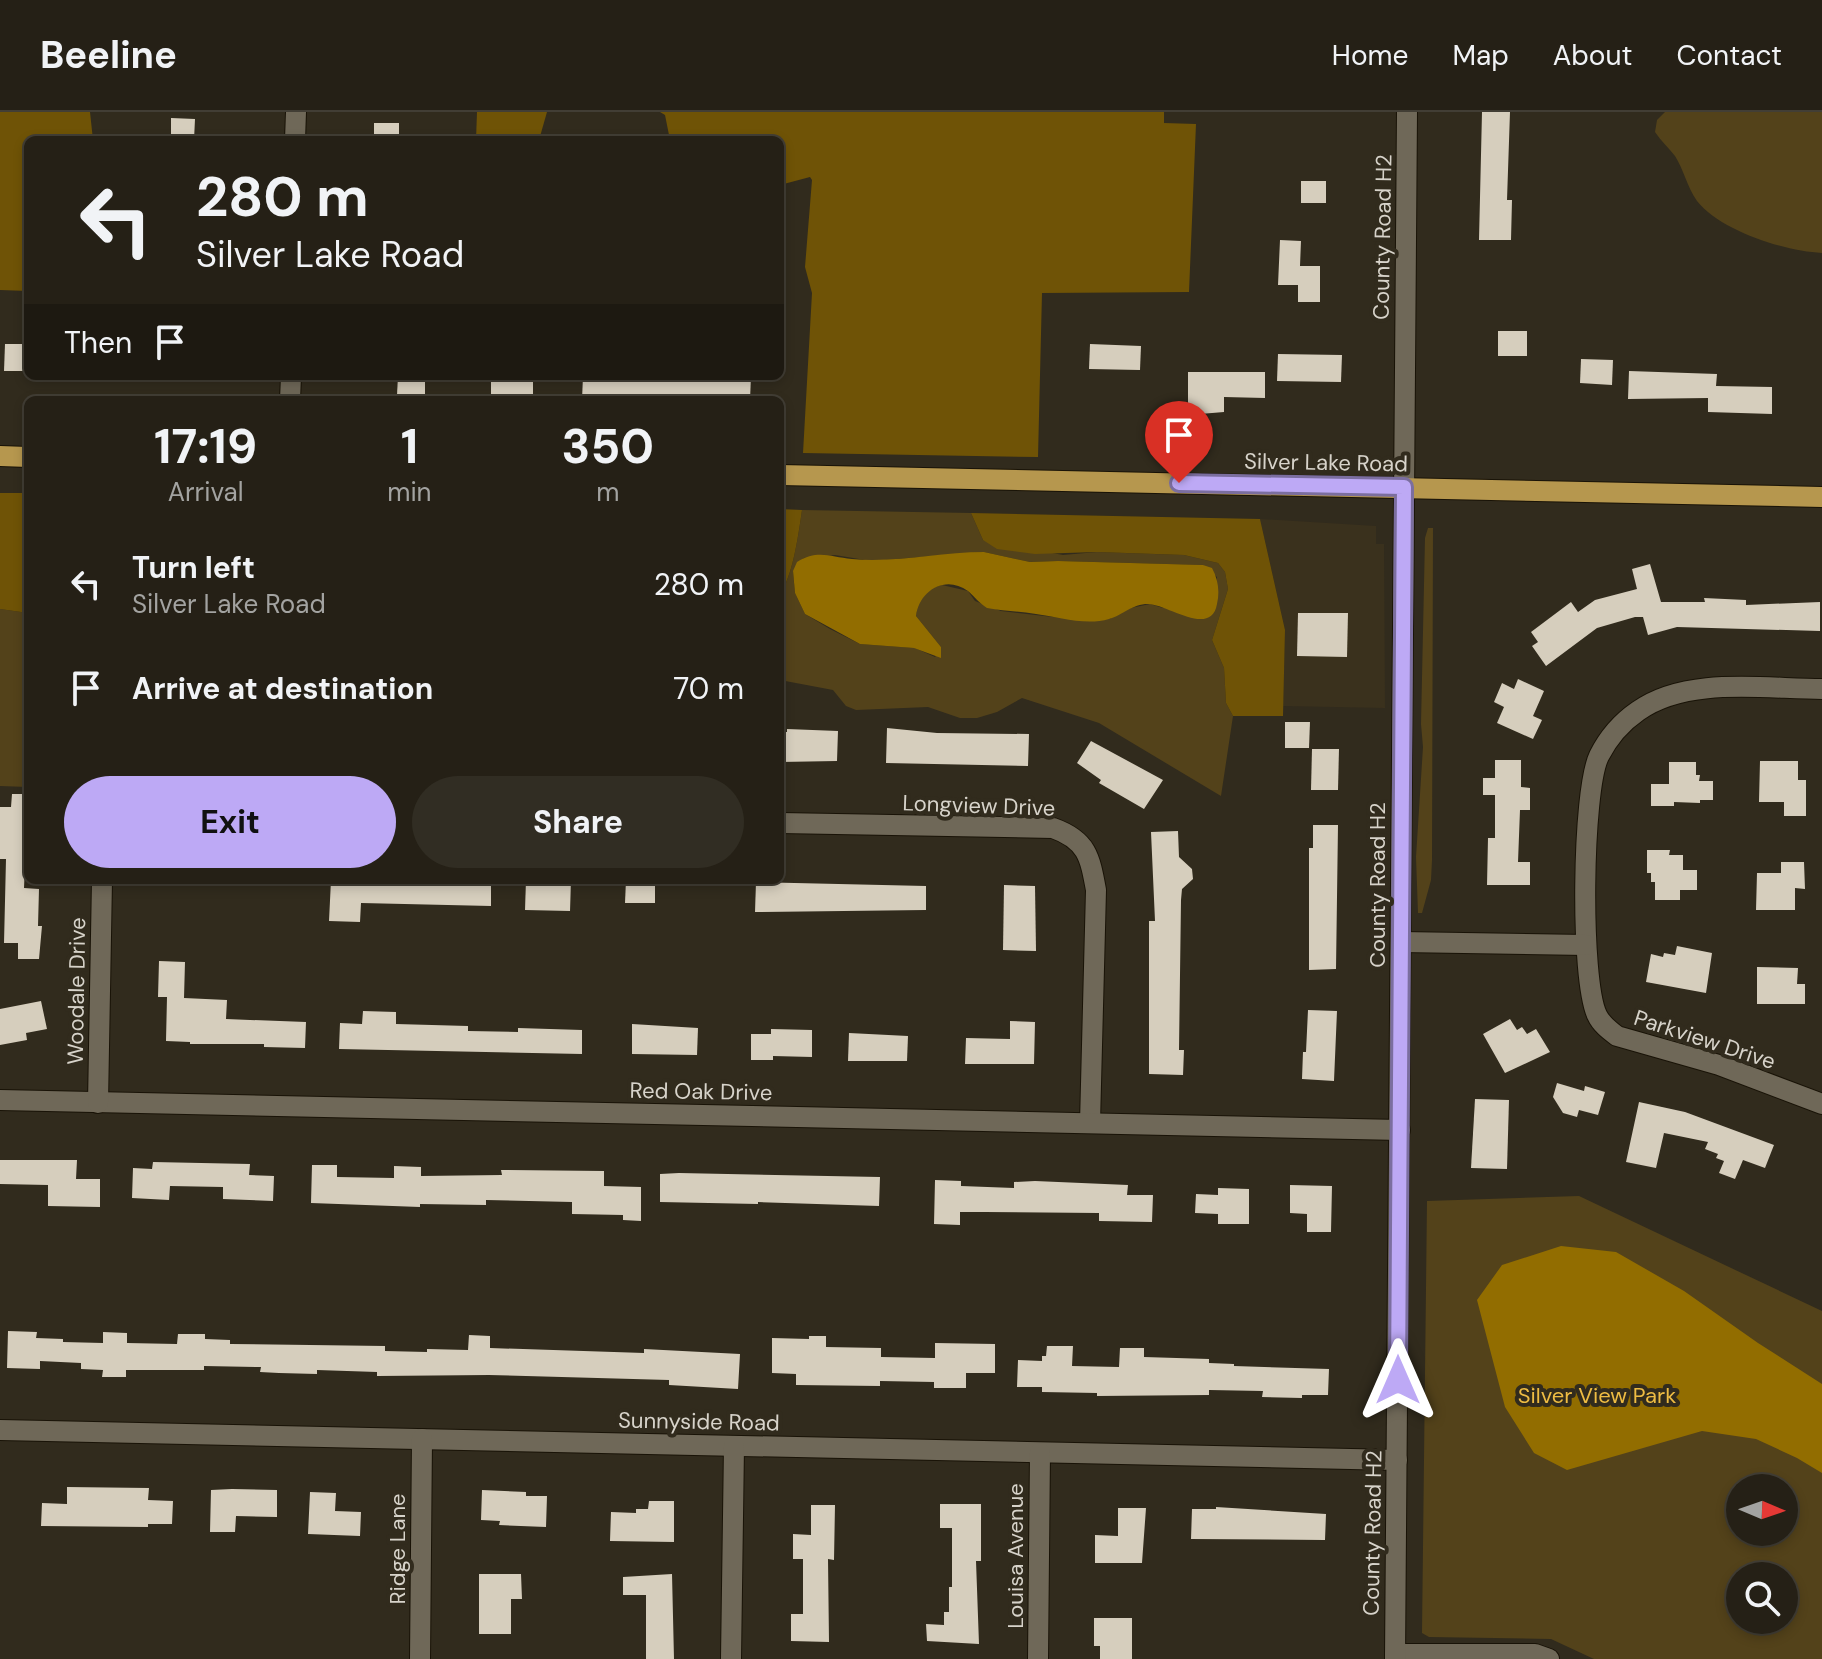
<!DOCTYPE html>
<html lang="en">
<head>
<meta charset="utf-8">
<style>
  :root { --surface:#252016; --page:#312d23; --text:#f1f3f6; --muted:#a3a3a1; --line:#423e35; --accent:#bda9f5 }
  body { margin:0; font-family:"DM Sans",sans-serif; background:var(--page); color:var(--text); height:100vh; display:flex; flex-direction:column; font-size:30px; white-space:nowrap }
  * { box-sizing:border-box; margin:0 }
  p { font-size:26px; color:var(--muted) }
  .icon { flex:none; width:44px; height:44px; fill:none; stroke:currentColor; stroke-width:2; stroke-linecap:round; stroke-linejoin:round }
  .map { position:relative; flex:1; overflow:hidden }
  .details { position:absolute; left:24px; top:284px; width:760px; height:488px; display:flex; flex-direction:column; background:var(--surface); border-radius:12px; box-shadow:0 4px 12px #0003,0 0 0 2px var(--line) }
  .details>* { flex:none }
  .guide { position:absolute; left:24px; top:24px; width:760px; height:244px; border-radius:12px; box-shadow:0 4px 12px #0003,0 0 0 2px var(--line); background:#252016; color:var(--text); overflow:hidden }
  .needle { width:52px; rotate:92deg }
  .buttons { position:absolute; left:1726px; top:1362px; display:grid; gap:16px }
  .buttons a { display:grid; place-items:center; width:72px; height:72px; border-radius:50%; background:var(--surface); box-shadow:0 4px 12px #0003,0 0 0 2px var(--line); font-size:40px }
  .pin { position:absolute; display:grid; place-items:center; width:68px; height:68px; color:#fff; margin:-82px -34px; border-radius:50% 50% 50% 0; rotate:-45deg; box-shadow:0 0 8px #0007 }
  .pin .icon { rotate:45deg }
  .me { position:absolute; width:88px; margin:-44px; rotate:0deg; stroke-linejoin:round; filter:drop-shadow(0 0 6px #0008) }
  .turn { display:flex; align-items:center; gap:28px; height:168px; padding:0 40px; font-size:36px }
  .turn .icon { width:104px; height:104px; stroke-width:2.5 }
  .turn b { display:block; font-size:56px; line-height:68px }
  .then { display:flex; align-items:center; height:76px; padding:0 40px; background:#0003; gap:16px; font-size:30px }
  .eta { display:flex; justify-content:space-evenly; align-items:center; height:136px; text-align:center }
  .eta b { font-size:48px; font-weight:700; line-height:56px }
  .cta { display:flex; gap:16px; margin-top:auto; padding:16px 40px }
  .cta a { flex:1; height:92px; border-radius:48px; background:var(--accent); color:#111; font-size:32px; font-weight:700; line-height:92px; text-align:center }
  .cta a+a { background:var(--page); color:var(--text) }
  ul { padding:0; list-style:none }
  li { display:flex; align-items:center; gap:24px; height:104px; padding:0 40px }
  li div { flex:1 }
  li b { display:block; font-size:30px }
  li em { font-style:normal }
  header { display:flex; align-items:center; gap:48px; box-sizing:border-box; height:112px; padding:0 40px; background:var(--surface); border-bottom:2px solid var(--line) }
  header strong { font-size:38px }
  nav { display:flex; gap:44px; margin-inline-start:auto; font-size:28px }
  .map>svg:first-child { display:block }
  .built { fill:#3a311d }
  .green { fill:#53421a; fill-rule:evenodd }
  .forest { fill:#6f5306 }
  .water { fill:#926d00 }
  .building { fill:#d6cebd }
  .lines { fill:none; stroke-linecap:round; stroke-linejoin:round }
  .minor-casing { stroke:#191307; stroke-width:22 }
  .major-casing { stroke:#191307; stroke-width:22 }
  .minor { stroke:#6f6858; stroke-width:20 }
  .major { stroke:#b6974e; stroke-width:20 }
  .route-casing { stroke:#7b6e9f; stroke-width:20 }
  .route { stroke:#bda9f5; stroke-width:14 }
  .labels { text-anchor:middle; stroke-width:8; stroke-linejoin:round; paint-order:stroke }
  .street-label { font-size:22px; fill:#d7d3ca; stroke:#312b1d }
  .park-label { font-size:22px; fill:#eebc43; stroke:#312b1d }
</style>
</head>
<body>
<header>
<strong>Beeline</strong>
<nav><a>Home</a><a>Map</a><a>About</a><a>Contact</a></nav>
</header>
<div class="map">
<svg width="1822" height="1547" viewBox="0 0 1822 1547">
  <rect width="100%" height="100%" fill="#312b1d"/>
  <path class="built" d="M1260,407L1376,414V432H1384L1385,596L1283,594L1285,518Z"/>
  <g class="green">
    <path d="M1665,0H1822V141C1784,139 1721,119 1697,89C1687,75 1684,58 1675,44C1669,36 1661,29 1655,20L1657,8Z"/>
    <path d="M802,398L971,401L983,428L1063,443L1097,440L1184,443L1218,451L1225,460L1228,477L1212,528L1224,556L1226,591L1233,604L1221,684L1099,611L1022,586L997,600L977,606H960L928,595L856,598L846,594L833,578L780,568V481C793,465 799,419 802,398ZM984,440L1030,450L1058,449L1203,453L1217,465V492L1163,496L1150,492L1126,497L1110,507L1053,505L1001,499L975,489L968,479L942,473L929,477L922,484L917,492L916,504L941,535L935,545L915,536L860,532L830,517L805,502L795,481L793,460L804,446L835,443L871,449Z"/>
    <path d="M1428,416H1433L1432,748L1431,768L1422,801H1418L1416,745L1423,635L1421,612L1425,426Z"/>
    <path d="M0,497L28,501V675L0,674Z"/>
    <path d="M1579,1084L1822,1199V1547H1594L1551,1527L1429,1525L1422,1521L1427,1089ZM1740,1376H1784V1420H1740ZM1740,1464H1784V1508H1740Z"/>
  </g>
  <g class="forest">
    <path d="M0,0H90L93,28H28V179L0,178Z"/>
    <path d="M477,0H547L539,28H476Z"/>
    <path d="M660,0H1164V11L1196,12L1189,180L1042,181L1038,345L803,341L812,181L805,155L812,68L810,65L780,73V28H670L665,3Z"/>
    <path d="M0,381H28V501L0,497Z"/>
    <path d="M780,397L802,398C799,419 793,465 780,481Z"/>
    <path d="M971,401L1260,407L1285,518L1283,604H1233L1226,591L1224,556L1212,528L1228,477L1225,460L1218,451L1184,443L1097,440L1035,442L997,437L983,428Z"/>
  </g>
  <g class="water">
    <path d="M984,440L1030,450L1058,449L1203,453L1212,456C1218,467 1220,479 1217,492C1211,526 1167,492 1148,492C1132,492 1123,503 1109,507C1086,514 1058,505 1036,502C1019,499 1003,499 987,496C979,491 975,485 968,479C945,462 919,479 916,504L941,535V546L914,536L860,532L805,502L795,481L793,459L797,450C818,437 830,445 852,447C896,451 940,440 984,440Z"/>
    <path d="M1561,1134L1616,1140L1684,1179L1758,1231L1822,1272V1361L1797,1346L1756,1327L1702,1319L1567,1358L1534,1341L1505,1295L1477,1188L1502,1153Z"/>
  </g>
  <g class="building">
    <path d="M1482,0H1510L1507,88H1512L1511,128H1479Z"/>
    <path d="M171,6L195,7L194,28H176V24H171Z"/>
    <rect x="374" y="11" width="25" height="17"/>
    <rect x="1301" y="69" width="25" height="22"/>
    <path d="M1280,128L1301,129L1300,154H1320V190H1298V173H1278Z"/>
    <rect x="1498" y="219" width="29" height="25"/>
    <path d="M5,232H28V259H4Z"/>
    <path d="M1090,232L1141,234L1140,258L1089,257Z"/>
    <path d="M1278,242L1342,243L1341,270L1277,269Z"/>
    <path d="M1581,247L1613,248L1612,273L1580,271Z"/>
    <path d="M1629,259L1717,262L1716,274L1772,275V302L1708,300V286L1628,287Z"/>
    <path d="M1188,260H1265V286L1224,285V300L1188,303Z"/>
    <path d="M398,264H425V284L397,283Z"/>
    <path d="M491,264H533V287L491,286Z"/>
    <path d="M583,264H751L750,288H582Z"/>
    <path d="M1650,452L1661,490H1705L1704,486L1746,488V493L1820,490V519L1677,515L1648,523L1643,505H1635L1597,516L1546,554L1532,534L1538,530L1531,520L1571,490L1578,500L1595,488L1637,477L1632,457Z"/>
    <path d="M1298,501H1348L1347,545L1297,544Z"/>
    <path d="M1518,567L1544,579L1533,604L1542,608L1533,627L1497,611L1504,595L1494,590L1502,571L1514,577Z"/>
    <path d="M1285,610H1310L1309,636H1285Z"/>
    <path d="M887,616L937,621L1029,622L1028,654L886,651Z"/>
    <path d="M787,617L838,619L837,649L780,650V620H787Z"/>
    <path d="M1091,629L1163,668L1144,697L1099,671L1101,668L1077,651Z"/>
    <path d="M1312,637H1339L1338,678H1311Z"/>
    <path d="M1495,648H1521V675L1530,676V698H1520L1518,750H1530V773H1487L1488,726H1495V683H1483V666H1495Z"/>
    <path d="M1760,649H1798V668H1806V704H1784V690H1759Z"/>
    <path d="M1669,650H1696V663H1700L1699,669H1713V688H1700V691L1674,690V694H1651V672H1669Z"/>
    <path d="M12,682H28L24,776L39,777L38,814H42L39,847H18V831H4L6,747H0V695H11Z"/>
    <path d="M1313,713H1338L1336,857L1309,858V736H1313Z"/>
    <path d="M1178,719L1179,745L1192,757L1193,767L1182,777L1181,788L1179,938H1184L1183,963L1149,962V809H1155L1151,720Z"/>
    <path d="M1647,738H1670L1669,743H1683V758H1697V778H1680V788H1655V770H1651V761H1647Z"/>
    <path d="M1781,750H1804L1805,777L1795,776V798H1756L1757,761H1781Z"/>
    <path d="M331,768H491V794L361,791L360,810L329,809Z"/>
    <path d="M526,768H571L570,799L525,798Z"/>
    <path d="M626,768H655V791H625Z"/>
    <path d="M756,770L926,774V798L755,800Z"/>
    <path d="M1004,773L1035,774L1036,839L1003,838Z"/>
    <path d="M1677,834L1712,841L1706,881L1646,870L1651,842L1663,845L1664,841L1675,843Z"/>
    <path d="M159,849L185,850L184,886L227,888L226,907L306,910L305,936L264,935V932H190V930L166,929L167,885H158Z"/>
    <path d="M1757,855L1798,856L1797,872H1805V892H1757Z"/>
    <path d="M41,889L47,917L26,921L27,928L0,933V897Z"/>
    <path d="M1308,898L1337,899L1334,969L1302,967L1303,940H1306Z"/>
    <path d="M363,899L396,900V912L468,914V919L518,920V916L582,918V942L339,937L340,911L362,912Z"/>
    <path d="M1510,907L1517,918L1522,915L1527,922L1536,917L1550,940L1505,961L1483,922Z"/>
    <path d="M1010,909L1035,910L1034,952H965L966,926L1010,927Z"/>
    <path d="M632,912L698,916L697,943L632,942Z"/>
    <path d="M771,917L812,918V945L773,944V948H751V922H771Z"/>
    <path d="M849,921L908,924L907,949H848Z"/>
    <path d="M1557,971L1584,979L1585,974L1605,980L1598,1003L1579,998L1577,1005L1563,1001L1553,985Z"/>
    <path d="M1475,987L1509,988L1507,1057L1471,1056Z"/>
    <path d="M1639,990L1685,1000L1774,1033L1765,1056L1743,1048L1735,1067L1719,1061L1724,1049L1716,1046L1718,1042L1705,1037L1708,1030L1664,1021L1656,1056L1626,1050Z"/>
    <path d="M0,1048H77L76,1067H100V1095L48,1094V1073L0,1072Z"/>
    <path d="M153,1050L250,1052L249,1063L274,1064L273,1089L223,1087V1075L170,1074L169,1088L132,1086L133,1056L152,1057Z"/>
    <path d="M312,1053H337V1065L394,1066V1054L421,1055V1064L502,1063L501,1058L604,1059V1074L641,1075V1109L623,1108V1103L572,1102V1090L486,1088V1093L420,1092V1095L311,1091Z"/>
    <path d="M679,1061L880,1065L879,1094L758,1090V1092L660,1090V1062Z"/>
    <path d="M935,1068L961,1069V1074L1014,1076V1070L1035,1069L1128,1073L1127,1083H1153L1152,1110L1099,1109V1101L985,1100H960V1113L934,1112Z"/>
    <path d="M1290,1073L1332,1074L1331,1120H1307V1102L1290,1101Z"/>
    <path d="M1218,1076L1249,1077V1112H1218V1102L1195,1101L1196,1082L1218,1083Z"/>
    <path d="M8,1219L37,1220L36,1226L63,1227V1230L103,1231V1220L127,1221V1231L177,1232L178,1222H205V1227L230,1228V1232L385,1234V1239L427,1240V1237L468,1238L469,1223L490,1224V1236L644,1241V1237L740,1242L738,1277L669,1273V1268L489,1263L377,1264V1260L317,1258V1262L279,1261L260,1260L261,1255L204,1254V1258H126V1265H102L103,1258L81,1257V1251L40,1249V1257L7,1256Z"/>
    <path d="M809,1224H826V1235L881,1236V1245L935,1246V1231L995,1232V1261H966V1276H934V1270L880,1269V1274L796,1273V1262L772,1261V1226L809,1227Z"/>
    <path d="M1047,1234H1073L1072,1254L1119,1255L1120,1236H1144V1245L1209,1247V1251L1234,1252V1254L1329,1257L1328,1283H1302V1286L1262,1285L1263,1279L1209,1278V1283L1097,1284V1281L1042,1280V1275H1017L1018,1248L1042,1249V1244H1046Z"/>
    <path d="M67,1375L149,1376L148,1388L173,1389L172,1412H148V1415L41,1414L42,1391L67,1392Z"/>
    <path d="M232,1377L277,1378V1405L236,1404L235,1420H210L211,1378Z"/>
    <path d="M482,1378L526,1380V1384H547L546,1415L499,1413L500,1409L481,1408Z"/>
    <path d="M310,1380L336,1381L335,1399L361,1400L360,1424L308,1422Z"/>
    <path d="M649,1389H674V1430L610,1429L611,1400L636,1401V1397H648Z"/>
    <path d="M940,1392H981V1449H976L979,1532L927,1529L926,1512L944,1513V1500H949V1475H952V1416H940Z"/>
    <path d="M811,1393H835L834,1448L828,1447L829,1530L791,1529V1502H803V1447H793V1422L811,1423Z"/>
    <path d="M1216,1395L1326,1402L1325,1428L1191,1427L1192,1397H1216Z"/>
    <path d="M1118,1396H1146L1142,1451H1095V1423L1118,1424Z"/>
    <path d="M479,1462H521L522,1487H511V1522H479Z"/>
    <path d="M672,1462L674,1547H646V1483H623V1465Z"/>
    <path d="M1094,1506H1132V1547H1100V1534H1094Z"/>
  </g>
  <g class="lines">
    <g class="minor-casing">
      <g id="minor">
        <path d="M295,28L296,0"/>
        <path d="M290,288L291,264"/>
        <path d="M1822,577C1765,577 1687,564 1638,599C1622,610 1608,626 1599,644C1582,679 1580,867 1597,903C1601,912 1609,918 1617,924L1719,953L1822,992"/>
        <path d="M780,711L1053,716C1087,728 1090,745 1096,778L1090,1011"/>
        <path d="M1401,830L1586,833"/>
        <path d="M0,988L1400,1018"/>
        <path d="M98,991L102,768"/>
        <path d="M0,1318L1397,1348"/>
        <path d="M1395,1542H1535L1549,1547"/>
        <path d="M420,1547L422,1327"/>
        <path d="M731,1547L734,1334"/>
        <path d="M1038,1547L1040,1341"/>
        <path d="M1395,1547L1407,0"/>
      </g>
    </g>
    <g class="major-casing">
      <g id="major">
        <path d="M0,344L28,345"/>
        <path d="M780,363L1822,385"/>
      </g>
    </g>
    <use href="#minor" class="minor"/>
    <use href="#major" class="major"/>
  </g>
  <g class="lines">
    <g class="route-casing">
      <path id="route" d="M1179,371L1404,375L1398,1268"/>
    </g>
    <use href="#route" class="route"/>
  </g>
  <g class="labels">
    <g class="street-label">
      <text transform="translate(1382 125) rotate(-89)" y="8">County Road H2</text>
      <text transform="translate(1326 350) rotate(1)" y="8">Silver Lake Road</text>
      <text transform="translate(979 693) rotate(2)" y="8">Longview Drive</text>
      <text transform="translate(1377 773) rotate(-90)" y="8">County Road H2</text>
      <text transform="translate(76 879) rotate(-89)" y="8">Woodale Drive</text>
      <text transform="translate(1705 927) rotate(18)" y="8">Parkview Drive</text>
      <text transform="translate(701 979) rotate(1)" y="8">Red Oak Drive</text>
      <text transform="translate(699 1309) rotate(1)" y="8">Sunnyside Road</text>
      <text transform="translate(1372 1421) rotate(-89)" y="8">County Road H2</text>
      <text transform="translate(397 1437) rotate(-90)" y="8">Ridge Lane</text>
      <text transform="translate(1015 1444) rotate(-90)" y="8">Louisa Avenue</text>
    </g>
    <g class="park-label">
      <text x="1597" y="1291">Silver View Park</text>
    </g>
  </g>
</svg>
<div class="buttons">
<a><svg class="needle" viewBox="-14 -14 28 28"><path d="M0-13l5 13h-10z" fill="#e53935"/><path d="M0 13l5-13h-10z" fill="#a3a3a1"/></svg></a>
<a><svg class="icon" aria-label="search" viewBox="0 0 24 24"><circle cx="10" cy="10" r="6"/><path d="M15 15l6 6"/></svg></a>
</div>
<div class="pin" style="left:1179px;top:371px;background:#d93025"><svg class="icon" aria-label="arrive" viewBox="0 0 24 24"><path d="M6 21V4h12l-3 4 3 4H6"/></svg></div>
<svg class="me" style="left:1398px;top:1268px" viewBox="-20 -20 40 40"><path d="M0-17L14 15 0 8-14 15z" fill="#bda9f5" stroke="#fff" stroke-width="4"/></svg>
<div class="guide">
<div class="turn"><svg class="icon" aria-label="left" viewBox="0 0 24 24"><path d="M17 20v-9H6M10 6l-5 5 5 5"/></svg><div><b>280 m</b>Silver Lake Road</div></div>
<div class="then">Then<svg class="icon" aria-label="arrive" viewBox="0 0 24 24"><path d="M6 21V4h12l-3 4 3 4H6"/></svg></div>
</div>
<section class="details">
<div class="eta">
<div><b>17:19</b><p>Arrival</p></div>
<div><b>1</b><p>min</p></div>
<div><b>350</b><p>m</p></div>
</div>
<ul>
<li><svg class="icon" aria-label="left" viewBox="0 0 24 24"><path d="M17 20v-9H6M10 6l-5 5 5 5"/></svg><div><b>Turn left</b><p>Silver Lake Road</p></div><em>280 m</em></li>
<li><svg class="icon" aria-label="arrive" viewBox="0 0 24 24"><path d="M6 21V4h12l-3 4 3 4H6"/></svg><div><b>Arrive at destination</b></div><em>70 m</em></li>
</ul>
<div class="cta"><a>Exit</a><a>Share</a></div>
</section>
</div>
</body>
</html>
